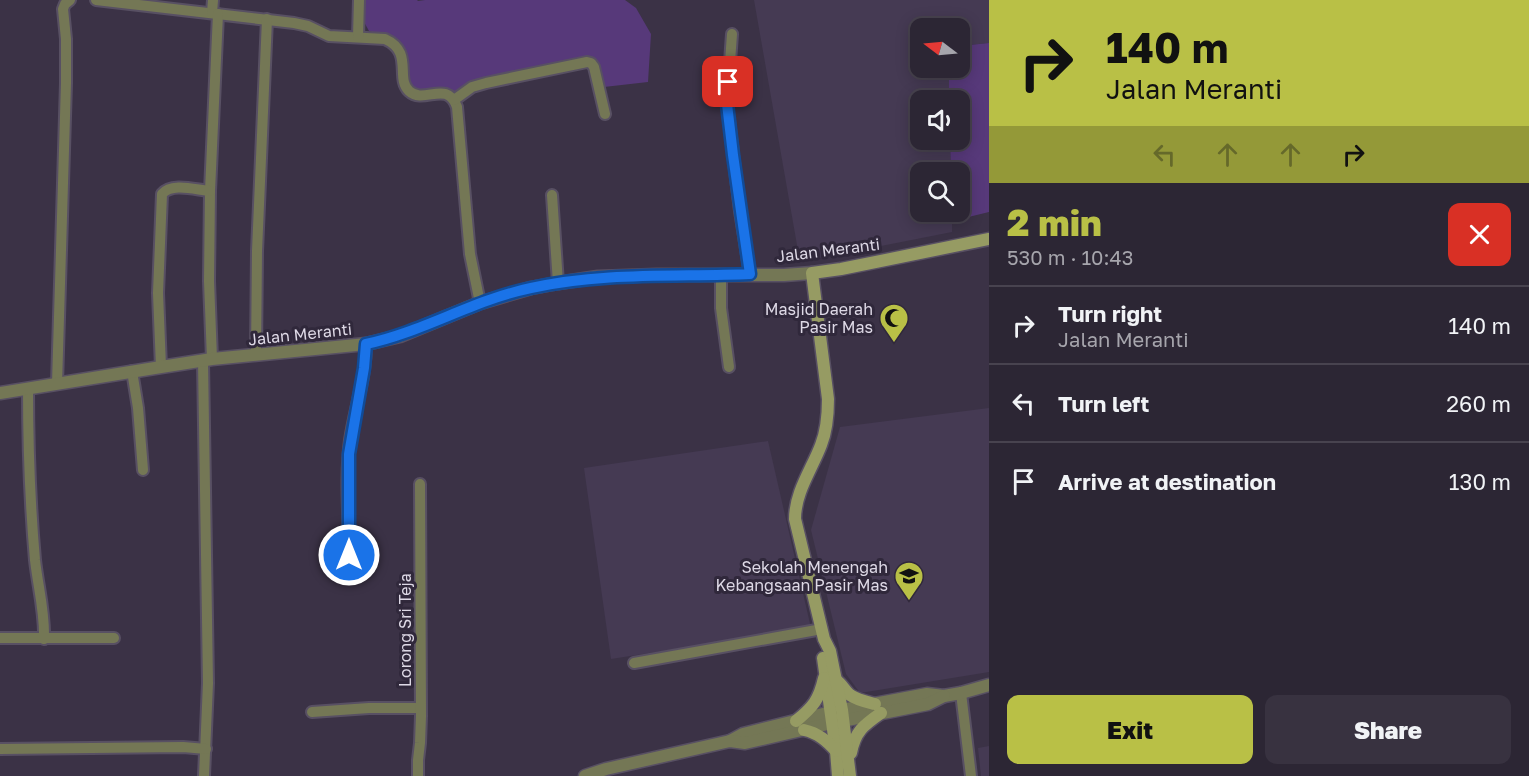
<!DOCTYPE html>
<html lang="en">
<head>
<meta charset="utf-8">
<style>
  :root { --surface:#2c2634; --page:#383240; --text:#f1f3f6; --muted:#a6a5ac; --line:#48434f; --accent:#b9c046 }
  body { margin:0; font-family:"Golos Text",sans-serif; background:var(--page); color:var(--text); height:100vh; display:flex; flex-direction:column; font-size:22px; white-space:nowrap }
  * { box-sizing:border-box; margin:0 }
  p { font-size:20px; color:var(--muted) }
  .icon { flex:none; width:33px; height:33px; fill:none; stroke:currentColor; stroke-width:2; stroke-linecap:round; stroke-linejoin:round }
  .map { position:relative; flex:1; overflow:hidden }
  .panel { display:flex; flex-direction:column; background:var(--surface); width:540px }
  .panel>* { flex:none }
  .guide { background:#b9c046; color:#111; overflow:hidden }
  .needle { width:39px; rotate:286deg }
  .tools { position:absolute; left:910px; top:18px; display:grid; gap:12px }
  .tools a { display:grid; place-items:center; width:60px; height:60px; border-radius:12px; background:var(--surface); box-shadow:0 3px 15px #0003,0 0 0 2px var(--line); font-size:30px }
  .pin { position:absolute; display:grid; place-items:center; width:51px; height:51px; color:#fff; margin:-26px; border-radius:12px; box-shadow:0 3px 9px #0006 }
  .me { position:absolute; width:66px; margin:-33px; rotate:0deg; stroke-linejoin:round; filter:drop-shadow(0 0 4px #0008) }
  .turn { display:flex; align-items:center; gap:21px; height:126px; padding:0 18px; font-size:27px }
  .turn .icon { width:78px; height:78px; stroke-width:2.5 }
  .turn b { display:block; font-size:42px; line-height:51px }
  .lanes { display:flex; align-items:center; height:57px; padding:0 18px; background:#0003; justify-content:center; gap:30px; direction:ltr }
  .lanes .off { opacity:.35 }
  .round { display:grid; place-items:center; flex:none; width:63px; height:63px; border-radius:12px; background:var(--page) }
  .head { display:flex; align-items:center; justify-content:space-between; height:102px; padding:0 18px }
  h1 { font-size:36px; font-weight:800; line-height:45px; color:var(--accent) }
  .primary-button { display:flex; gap:12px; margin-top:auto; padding:12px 18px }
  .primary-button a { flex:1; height:69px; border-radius:12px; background:var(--accent); color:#111; font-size:24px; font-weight:800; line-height:69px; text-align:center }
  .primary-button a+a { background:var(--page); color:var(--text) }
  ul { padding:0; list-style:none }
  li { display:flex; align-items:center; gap:18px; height:78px; padding:0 18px; border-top:2px solid var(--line) }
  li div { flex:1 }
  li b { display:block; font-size:22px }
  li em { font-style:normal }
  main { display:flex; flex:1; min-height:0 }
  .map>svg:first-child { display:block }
  .built { fill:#453a53 }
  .green { fill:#57397a }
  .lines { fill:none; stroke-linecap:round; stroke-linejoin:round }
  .minor-casing { stroke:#585063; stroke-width:14 }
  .tertiary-casing { stroke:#585063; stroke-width:15 }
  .secondary-casing { stroke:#585063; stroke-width:15 }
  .minor { stroke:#747755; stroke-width:10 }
  .tertiary { stroke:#747755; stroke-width:12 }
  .secondary { stroke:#969b63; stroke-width:12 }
  .route-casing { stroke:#114b97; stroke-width:15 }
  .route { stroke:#1a73e8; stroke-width:10 }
  .labels { text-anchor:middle; stroke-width:6; stroke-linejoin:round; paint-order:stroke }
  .street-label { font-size:16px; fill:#ded9e6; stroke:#30283b }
  .poi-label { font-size:16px; fill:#ded9e6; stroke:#30283b; text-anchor:end }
</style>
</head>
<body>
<main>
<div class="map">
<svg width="989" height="776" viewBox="0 0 989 776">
  <rect width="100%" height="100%" fill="#3b3246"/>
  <g class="built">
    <path d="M754,0H989V43L960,46V28H921V68H949V100H921V140H950L951,172H921V212H952V232L800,262Z"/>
    <path d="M989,408V672L860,693L846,674L811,530L840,427Z"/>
    <path d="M768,441L811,628L611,659L584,468Z"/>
    <path d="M989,746V776H981L978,748Z"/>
  </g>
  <g class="green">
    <path d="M365,0H417L418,1L425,0H625L636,8L651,34L648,82L604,87L595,58L476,80L454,94L452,91L437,88L418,90L412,88L408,80L403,45L399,42L369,31L363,20Z"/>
    <path d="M989,43V212L952,221V212H960V172H951L950,140H960V100H949V68H960V46Z"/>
  </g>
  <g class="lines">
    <g class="minor-casing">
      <g id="minor">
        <path d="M96,0L294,23L308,26L329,36L385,39C414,52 395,78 409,91C424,105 447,79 457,107L470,254L480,303"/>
        <path d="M212,13L213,0"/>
        <path d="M732,34L727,104L740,211L750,274"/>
        <path d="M358,37L359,0"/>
        <path d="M454,100L472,87L486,83L587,62L591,63L594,67L605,114"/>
        <path d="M552,195L558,283"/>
        <path d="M721,275V308L729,367"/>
        <path d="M256,355L257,251L267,19"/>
        <path d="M212,359L209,281L210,191L218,14"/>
        <path d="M203,361L208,683L204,776"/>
        <path d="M161,367L158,293L162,194C172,182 196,190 210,191"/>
        <path d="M132,371L138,408L143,470"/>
        <path d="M57,384L66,83V39L63,9L65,4L70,0"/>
        <path d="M28,389C28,446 30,503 35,560C38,587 45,612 44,639"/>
        <path d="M349,555C349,517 345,477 350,440C355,408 366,376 366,344"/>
        <path d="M0,638H114"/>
        <path d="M634,663L822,629"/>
        <path d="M961,693L971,776"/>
        <path d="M312,712L369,708H420"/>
        <path d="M0,749L183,747L206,749"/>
        <path d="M418,776V760L420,743L421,716L420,484"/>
      </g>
    </g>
    <g class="tertiary-casing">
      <g id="tertiary">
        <path d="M0,393L161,367L212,359L366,344L400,336L480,303L531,288L558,283L598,277L656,275H784L812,273"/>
        <path d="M730,741L743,734L831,712L927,694L944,696L961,693L989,685"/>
        <path d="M585,776L606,769L730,741L745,743L832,723L928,704L944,696"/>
      </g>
    </g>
    <g class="secondary-casing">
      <g id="secondary">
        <path d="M823,658L836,751L838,776"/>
        <path d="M836,680C842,684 845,691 850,695C857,700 867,702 875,704"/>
        <path d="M796,721C813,707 819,700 824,678"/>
        <path d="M804,730C818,733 827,741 836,751"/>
        <path d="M851,753C855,731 864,725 881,713"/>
        <path d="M850,776L842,710L830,651L824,639L795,519C795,492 812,469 821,445C827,430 828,415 828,399L812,273L841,269L989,239"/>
      </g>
    </g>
    <use href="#minor" class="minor"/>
    <use href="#tertiary" class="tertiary"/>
    <use href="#secondary" class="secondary"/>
  </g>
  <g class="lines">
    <g class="route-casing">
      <path id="route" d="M349,555V454L364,368L366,344C423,332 473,300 531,288C603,272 676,277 750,274L733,155L727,104L728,82"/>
    </g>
    <use href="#route" class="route"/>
  </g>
  <defs>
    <g id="mosque-pin" transform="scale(1.5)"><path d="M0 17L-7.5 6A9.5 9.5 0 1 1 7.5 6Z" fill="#b9c046" stroke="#30283b"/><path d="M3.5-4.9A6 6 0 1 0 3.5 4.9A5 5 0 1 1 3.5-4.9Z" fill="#111"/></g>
    <g id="school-pin" transform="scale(1.5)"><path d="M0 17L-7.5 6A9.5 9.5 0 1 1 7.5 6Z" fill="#b9c046" stroke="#30283b"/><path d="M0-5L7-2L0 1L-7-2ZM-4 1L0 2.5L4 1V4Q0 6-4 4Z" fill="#111"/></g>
  </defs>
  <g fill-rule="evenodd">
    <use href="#mosque-pin" x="894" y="318"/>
    <use href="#school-pin" x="909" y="576"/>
  </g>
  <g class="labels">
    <g class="street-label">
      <text transform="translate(828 250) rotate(-7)" y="6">Jalan Meranti</text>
      <text transform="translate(300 334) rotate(-6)" y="6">Jalan Meranti</text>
      <text transform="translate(405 630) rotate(-90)" y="6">Lorong Sri Teja</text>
    </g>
    <g class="poi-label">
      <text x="873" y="315">Masjid Daerah<tspan x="873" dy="18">Pasir Mas</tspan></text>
      <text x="888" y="573">Sekolah Menengah<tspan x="888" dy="18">Kebangsaan Pasir Mas</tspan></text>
    </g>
  </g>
</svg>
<div class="tools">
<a><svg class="needle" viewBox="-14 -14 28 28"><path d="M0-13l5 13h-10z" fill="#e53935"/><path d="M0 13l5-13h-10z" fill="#a6a5ac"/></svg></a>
<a><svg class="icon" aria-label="sound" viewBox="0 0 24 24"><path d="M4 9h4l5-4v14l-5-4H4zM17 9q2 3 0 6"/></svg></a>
<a><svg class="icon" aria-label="search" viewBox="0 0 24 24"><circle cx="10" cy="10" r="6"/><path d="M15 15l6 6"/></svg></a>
</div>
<div class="pin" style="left:728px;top:82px;background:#d93025"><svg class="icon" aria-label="arrive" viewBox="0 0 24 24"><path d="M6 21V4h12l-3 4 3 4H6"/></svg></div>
<svg class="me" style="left:349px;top:555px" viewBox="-20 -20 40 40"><circle r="17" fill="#1a73e8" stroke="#fff" stroke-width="3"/><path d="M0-11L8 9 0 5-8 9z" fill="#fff"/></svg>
</div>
<section class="panel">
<div class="guide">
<div class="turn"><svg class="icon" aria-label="right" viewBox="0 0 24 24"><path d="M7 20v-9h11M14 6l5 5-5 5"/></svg><div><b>140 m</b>Jalan Meranti</div></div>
<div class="lanes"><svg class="icon off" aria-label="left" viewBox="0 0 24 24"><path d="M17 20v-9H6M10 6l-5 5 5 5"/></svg><svg class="icon off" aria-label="ahead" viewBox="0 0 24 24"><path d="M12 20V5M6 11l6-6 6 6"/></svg><svg class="icon off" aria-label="ahead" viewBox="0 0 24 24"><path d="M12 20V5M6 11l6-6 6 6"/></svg><svg class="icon" aria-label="right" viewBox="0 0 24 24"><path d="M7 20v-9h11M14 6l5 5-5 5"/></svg></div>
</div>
<div class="head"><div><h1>2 min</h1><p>530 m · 10:43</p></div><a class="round" style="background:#d93025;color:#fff"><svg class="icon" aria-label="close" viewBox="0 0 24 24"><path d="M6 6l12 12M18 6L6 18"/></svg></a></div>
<ul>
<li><svg class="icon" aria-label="right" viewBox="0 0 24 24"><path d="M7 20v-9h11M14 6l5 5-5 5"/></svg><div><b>Turn right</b><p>Jalan Meranti</p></div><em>140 m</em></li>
<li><svg class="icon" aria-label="left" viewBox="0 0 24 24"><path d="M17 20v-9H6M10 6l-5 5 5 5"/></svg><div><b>Turn left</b></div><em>260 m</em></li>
<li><svg class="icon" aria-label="arrive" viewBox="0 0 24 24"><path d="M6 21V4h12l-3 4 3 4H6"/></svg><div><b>Arrive at destination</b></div><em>130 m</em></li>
</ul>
<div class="primary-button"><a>Exit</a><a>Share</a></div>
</section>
</main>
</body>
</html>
